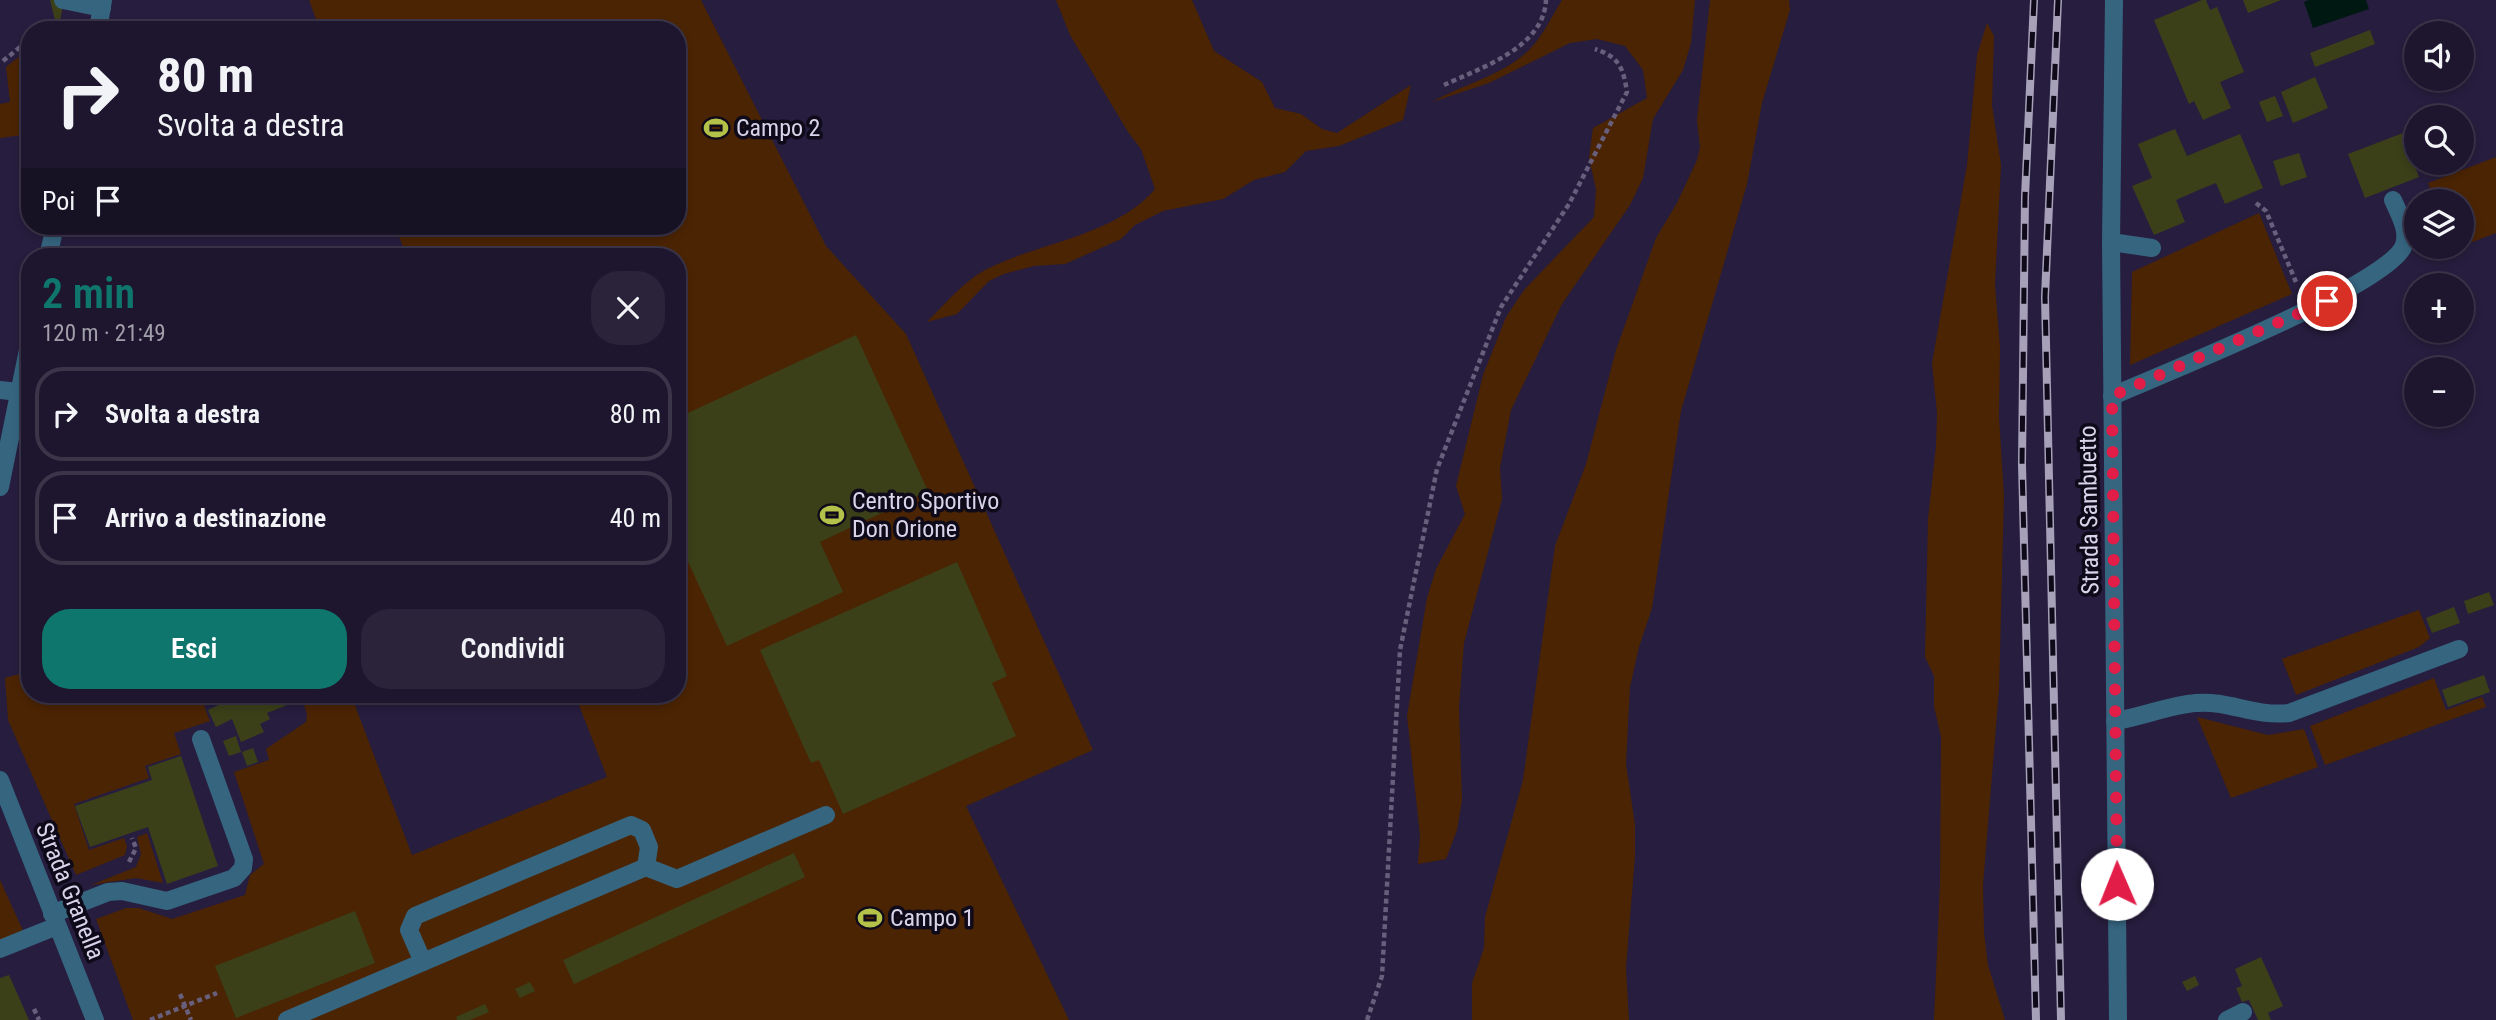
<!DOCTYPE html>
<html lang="it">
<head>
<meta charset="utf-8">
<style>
  :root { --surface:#1d162e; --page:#2a233a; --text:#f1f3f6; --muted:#a09faa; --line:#3b354a; --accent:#0f766e }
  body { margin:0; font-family:"Roboto Condensed",sans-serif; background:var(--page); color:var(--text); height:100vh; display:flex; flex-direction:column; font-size:26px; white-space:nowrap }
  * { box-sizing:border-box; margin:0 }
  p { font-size:23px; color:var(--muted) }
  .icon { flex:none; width:38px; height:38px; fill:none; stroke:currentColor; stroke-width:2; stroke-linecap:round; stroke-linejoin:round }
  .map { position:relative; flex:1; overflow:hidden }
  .side { position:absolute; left:21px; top:248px; width:665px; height:455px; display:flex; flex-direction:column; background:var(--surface); border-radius:28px; box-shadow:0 4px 10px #0003,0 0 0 2px var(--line) }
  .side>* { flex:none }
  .top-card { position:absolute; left:21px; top:21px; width:665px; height:214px; border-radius:28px; box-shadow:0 4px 10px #0003,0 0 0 2px var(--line); background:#1d162e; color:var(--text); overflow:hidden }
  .fabs { position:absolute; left:2404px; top:21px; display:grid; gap:14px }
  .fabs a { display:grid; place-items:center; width:70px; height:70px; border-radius:50%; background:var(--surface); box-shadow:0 4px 10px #0003,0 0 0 2px var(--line); font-size:35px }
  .pin { position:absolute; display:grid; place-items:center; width:60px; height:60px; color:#fff; margin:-30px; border:4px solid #fff; border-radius:50%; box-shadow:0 2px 7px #0007 }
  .me { position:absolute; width:77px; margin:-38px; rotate:359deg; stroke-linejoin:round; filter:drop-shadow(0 0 5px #0008) }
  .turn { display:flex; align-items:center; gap:24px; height:147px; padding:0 21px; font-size:32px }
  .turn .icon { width:91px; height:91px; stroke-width:2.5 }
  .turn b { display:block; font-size:49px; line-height:60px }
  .then { display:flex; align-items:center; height:66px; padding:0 21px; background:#0003; gap:14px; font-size:26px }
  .round { display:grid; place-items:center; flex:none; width:74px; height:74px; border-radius:28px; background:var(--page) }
  .overview { display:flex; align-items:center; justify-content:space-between; height:119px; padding:0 21px }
  h1 { font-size:42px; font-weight:600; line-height:52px; color:var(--accent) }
  .primary-button { display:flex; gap:14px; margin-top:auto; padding:14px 21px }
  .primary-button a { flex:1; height:80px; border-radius:28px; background:var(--accent); color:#fff; font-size:28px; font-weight:600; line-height:80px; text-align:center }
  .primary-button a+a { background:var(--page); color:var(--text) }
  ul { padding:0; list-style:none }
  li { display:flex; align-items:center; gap:21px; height:94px; margin:0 14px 10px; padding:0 7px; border:4px solid var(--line); border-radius:28px }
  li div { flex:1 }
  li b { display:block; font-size:26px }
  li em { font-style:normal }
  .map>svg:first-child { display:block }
  .green { fill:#4b2403 }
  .water { fill:#001812 }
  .building { fill:#3b4019 }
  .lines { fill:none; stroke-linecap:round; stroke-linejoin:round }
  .path { stroke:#675f7c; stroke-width:4.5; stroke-dasharray:5 3.5; stroke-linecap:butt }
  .minor { stroke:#366580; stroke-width:18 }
  .rail-casing { stroke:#a6a0b9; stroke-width:8 }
  .rail { stroke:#0e0a19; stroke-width:5; stroke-dasharray:16; stroke-linecap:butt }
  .route { stroke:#e11d48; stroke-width:12; stroke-dasharray:0 21.6 }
  .labels { text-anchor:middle; stroke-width:7; stroke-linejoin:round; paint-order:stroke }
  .poi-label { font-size:24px; fill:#d9d4ea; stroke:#0e0a19; text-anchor:start }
  .street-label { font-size:24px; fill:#d9d4ea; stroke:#0e0a19 }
</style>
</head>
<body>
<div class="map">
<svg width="2496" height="1020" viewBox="0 0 2496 1020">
  <rect width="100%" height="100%" fill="#271d3e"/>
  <g class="green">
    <path d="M309,0H701L826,246L906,334L1093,750L966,806L1069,1020H133L96,919L126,908H139L172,919L245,895L250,875L264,864L234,772L269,760L266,749L306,722L307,714L301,695H351L412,855L607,777L575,695H677V257H407L395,226H677V30H320Z"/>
    <path d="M1056,0H1192L1214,51L1262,82L1275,108L1301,114L1322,129L1337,133L1411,85L1403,120L1339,146L1306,151L1285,172L1254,180L1223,199L1163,211L1135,225L1121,239L1065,264L1034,266L1004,274L989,281L957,314L927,322C945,304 965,280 987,269C1040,242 1115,236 1155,189L1141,149L1128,132L1070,35Z"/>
    <path d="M1562,0H1695L1691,43L1683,70L1653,119L1643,178L1630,205L1562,304L1511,410L1500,468L1502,499L1464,643L1459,707L1462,800L1457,830L1446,859L1418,864L1420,835L1407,716L1427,598L1436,569L1465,514L1456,486L1483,375L1506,317L1524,290L1594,217L1596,189L1589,158L1593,128L1647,98L1643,70L1625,46L1597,39L1570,43L1489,83L1432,102C1462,85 1504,75 1529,50C1544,35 1551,17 1562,0Z"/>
    <path d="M1710,0H1789L1790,10L1762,103L1747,184L1681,411L1652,608L1639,647L1630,687L1626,764L1635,825V856L1626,968L1629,1020H1472V983L1484,948L1485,917L1523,780L1555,546L1586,464L1616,350L1656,238L1677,203L1697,160L1700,147L1697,120Z"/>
    <path d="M1987,23L1994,36L1992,105L2001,165L1995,285L2000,347L1999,417L2004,496L1999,690L1983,885L1984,933L1988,965L2005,1020H1934L1940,884L1941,737L1934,706V676L1925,657L1928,519L1936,446L1937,413L1932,363L1967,165L1977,55Z"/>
    <path d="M30,48V134L0,138V104L10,102L6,67Z"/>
    <path d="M2496,157V233L2462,246V201H2435L2428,183Z"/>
    <path d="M2259,213L2292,294L2130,365L2132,272Z"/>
    <path d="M2419,610L2430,638L2419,647L2296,695L2282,659Z"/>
    <path d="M30,671V695H228L204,706L210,721L174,733L181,754L145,766L149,778L74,804L89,850L124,838L127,846L125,855L76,875L8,720L5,678Z"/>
    <path d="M2434,678L2446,710L2482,697L2486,707L2325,765L2310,726Z"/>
    <path d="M2197,717L2268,735L2304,729L2318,767L2231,798Z"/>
    <path d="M147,833L163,883L136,878L91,885L136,867L141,854L137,837Z"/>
    <path d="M0,880L24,933L0,942Z"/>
  </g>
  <path class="water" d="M2309,0H2366L2369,9L2313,28L2304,2Z"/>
  <g class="building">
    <path d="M50,0H64L60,21L55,20Z"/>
    <path d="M2202,0H2206L2210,10L2217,7L2244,72L2220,82L2231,108L2203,120L2194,101L2189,104L2154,20Z"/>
    <path d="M2243,0H2281L2248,13Z"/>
    <path d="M2370,30L2375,44L2315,67L2310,53Z"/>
    <path d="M2315,77L2328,108L2293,123L2281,92Z"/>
    <path d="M2275,96L2283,116L2267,122L2259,102Z"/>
    <path d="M2175,129L2187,156L2240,134L2263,188L2225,204L2216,183L2201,189L2176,200L2185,222L2154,235L2132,186L2152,178L2138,144Z"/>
    <path d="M2403,133L2419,177L2365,198L2348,154Z"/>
    <path d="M2299,153L2307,177L2281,186L2273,161Z"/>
    <path d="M856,335L928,491L820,542L843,592L727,646L677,538V418Z"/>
    <path d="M957,562L1007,676L992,683L1016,736L843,814L819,760L811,763L760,650Z"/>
    <path d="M2489,592L2494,605L2468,614L2464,601Z"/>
    <path d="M2454,607L2460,623L2432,633L2426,618Z"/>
    <path d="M2484,675L2490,692L2448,707L2442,690Z"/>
    <path d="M240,695H286L290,704L267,713L270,719L260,724L264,732L241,742L232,719L216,727L208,710Z"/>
    <path d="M236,736L241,752L229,756L223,741Z"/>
    <path d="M253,748L258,762L247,766L242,752Z"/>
    <path d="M181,756L218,866L167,884L148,827L90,847L75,806L152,780L148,767Z"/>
    <path d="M794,853L805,877L574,984L563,960Z"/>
    <path d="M355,911L375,963L236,1018L215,966Z"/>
    <path d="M2261,957L2283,1006L2268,1013L2271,1020H2258L2249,1000L2242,1002L2236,988L2242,986L2235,969Z"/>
    <path d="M9,975L29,1020H0V978Z"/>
    <path d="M2195,976L2199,985L2187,991L2182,982Z"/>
    <path d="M530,982L535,991L520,998L515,989Z"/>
    <path d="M485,1004L489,1012L470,1020H457L456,1017Z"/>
  </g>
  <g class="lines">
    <g class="path">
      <path d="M3,61L30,39"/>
      <path d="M1444,85C1480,68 1544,48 1546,0"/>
      <path d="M2256,203L2266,211L2296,282"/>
      <path d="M129,862L136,848L132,838"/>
      <path d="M180,994L191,1020"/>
      <path d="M34,1009L39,1020"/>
      <path d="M150,1020L217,993"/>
      <path d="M1367,1020L1382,976L1400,650L1437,469L1501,307L1569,204L1627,92C1623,67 1619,57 1595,49"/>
    </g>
    <g class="minor">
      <path d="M63,0L102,8"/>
      <path d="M2114,0L2111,242L2118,1020"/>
      <path d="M98,30L103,0"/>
      <path d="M2111,242L2152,248"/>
      <path d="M48,257L55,226"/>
      <path d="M0,390L19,392"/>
      <path d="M2112,396C2160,375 2391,284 2404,245C2409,230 2399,214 2393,200"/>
      <path d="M0,487L30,340"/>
      <path d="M2115,721C2142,717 2169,705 2196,703C2228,700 2254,717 2289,713L2459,649"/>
      <path d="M0,780L95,1020"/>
      <path d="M52,914L108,892L122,891L167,901L234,878L243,868L244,859L201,739"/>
      <path d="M0,949L57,926"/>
      <path d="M423,962L409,930L415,916L631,825L642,830L649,847L646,867"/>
      <path d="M287,1020L646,867L677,879L826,815"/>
      <path d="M2227,1020L2243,1012"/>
    </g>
    <g class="rail-casing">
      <g id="rail">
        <path d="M2034,0L2025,197L2022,464L2036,1020"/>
        <path d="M2058,0L2045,297L2061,1020"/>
      </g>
    </g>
    <use href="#rail" class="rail"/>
  </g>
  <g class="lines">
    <path class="route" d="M2117,884L2112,396L2327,301"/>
  </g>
  <defs>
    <g id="stadium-bare" transform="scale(1.89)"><path d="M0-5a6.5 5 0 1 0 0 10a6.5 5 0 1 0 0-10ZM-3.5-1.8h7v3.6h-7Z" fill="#b4c24a" stroke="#0e0a19" stroke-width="2.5" paint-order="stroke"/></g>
  </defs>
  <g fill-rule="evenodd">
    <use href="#stadium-bare" x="716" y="128"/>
    <use href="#stadium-bare" x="832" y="515"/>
    <use href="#stadium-bare" x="870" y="918"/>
  </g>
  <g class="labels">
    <g class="poi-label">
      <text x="736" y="136">Campo 2</text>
      <text x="852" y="509">Centro Sportivo<tspan x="852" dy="28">Don Orione</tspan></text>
      <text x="890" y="926">Campo 1</text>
    </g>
    <g class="street-label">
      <text transform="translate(2089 510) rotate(-91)" y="8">Strada Sambuetto</text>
      <text transform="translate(70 891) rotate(68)" y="8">Strada Granella</text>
    </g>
  </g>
</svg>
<div class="fabs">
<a><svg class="icon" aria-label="sound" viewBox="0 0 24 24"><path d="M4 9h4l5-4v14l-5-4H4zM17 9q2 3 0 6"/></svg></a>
<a><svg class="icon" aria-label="search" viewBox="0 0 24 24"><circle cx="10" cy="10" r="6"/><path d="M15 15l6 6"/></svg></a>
<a><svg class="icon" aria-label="layers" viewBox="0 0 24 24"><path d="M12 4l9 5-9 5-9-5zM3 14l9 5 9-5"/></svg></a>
<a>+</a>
<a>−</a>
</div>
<div class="pin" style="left:2327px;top:301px;background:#d93025"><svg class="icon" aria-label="arrive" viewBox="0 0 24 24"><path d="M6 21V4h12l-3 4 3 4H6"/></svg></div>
<svg class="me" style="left:2117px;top:884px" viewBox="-20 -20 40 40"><circle r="19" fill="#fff"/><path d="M0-13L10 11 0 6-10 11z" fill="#e11d48"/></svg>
<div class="top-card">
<div class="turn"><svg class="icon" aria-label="right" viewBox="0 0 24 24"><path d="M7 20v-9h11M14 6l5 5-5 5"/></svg><div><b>80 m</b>Svolta a destra</div></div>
<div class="then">Poi<svg class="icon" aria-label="arrive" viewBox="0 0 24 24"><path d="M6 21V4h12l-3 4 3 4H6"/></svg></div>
</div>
<section class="side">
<div class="overview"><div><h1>2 min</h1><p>120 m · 21:49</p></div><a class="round"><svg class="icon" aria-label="close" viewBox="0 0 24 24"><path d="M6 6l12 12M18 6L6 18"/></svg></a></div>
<ul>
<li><svg class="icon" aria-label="right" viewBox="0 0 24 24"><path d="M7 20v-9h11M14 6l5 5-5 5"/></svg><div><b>Svolta a destra</b></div><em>80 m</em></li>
<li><svg class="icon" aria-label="arrive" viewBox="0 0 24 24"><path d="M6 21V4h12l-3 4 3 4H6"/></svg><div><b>Arrivo a destinazione</b></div><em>40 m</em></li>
</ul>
<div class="primary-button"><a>Esci</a><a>Condividi</a></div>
</section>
</div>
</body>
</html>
